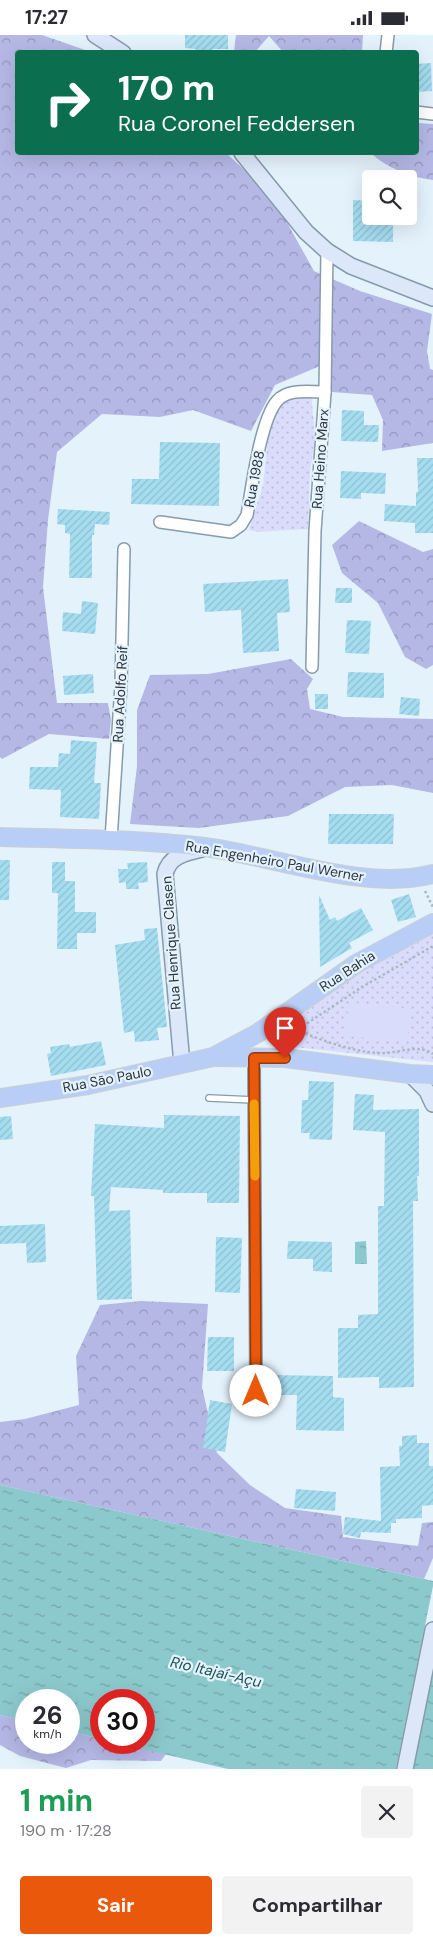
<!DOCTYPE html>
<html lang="pt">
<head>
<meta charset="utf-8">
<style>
  :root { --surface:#fff; --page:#f2f2f3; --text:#2b2b33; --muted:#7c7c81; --accent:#ea580c }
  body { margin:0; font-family:"DM Sans",sans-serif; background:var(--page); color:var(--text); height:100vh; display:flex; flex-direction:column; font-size:19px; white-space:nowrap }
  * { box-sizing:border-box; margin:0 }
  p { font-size:16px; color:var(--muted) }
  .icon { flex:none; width:28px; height:28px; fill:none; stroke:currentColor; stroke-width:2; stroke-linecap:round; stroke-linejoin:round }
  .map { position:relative; height:1734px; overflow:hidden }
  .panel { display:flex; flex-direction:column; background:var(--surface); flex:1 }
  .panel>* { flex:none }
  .guide { position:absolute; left:15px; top:15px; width:404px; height:105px; border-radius:5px; box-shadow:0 5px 20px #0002; background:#0b6e4f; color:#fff; overflow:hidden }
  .buttons { position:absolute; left:362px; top:135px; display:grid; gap:10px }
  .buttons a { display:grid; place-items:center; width:55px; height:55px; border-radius:5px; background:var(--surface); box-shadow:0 5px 20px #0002; font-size:25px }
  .speed { position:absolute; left:15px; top:1654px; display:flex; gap:10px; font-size:25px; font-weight:700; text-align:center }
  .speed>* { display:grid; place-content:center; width:65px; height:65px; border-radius:50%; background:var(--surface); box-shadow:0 5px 20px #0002; line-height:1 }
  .speed small { font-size:12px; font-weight:400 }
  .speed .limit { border:8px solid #d22; background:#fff; color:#111 }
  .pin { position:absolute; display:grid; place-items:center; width:42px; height:42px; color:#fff; margin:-51px -21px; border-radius:50% 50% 50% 0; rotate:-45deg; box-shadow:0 0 5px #0007 }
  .pin .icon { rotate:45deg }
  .me { position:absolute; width:55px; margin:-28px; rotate:0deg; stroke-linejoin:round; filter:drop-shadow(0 0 4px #0008) }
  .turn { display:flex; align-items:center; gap:18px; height:105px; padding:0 20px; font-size:22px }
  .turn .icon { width:65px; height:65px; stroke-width:2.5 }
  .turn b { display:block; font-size:35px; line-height:42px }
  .round { display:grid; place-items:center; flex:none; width:52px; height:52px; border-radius:5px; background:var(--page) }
  .overview { display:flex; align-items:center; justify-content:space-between; height:85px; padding:0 20px }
  h1 { font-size:30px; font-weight:700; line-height:38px; color:#1e9e55 }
  .button { display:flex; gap:10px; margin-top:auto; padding:10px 20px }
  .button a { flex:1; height:58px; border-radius:5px; background:var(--accent); color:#fff; font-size:20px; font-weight:700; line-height:58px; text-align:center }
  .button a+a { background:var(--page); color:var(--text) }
  .status { display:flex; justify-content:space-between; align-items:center; height:35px; padding:0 25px; background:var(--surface); direction:ltr }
  .status svg { height:14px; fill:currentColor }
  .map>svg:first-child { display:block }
  .grass { fill:url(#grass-dots) }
  .forest { fill:url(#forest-crowns) }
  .garden { fill:#dadcfc }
  .water { fill:url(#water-ripples) }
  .pier { fill:#e4f2fc }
  .building { fill:url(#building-hatch) }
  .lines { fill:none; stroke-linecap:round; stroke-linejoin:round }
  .lane-casing { stroke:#869bab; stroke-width:8 }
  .street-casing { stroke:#869bab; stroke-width:14 }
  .secondary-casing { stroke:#869bab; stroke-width:18 }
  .primary-casing { stroke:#cdcfd0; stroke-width:20 }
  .path { stroke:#acb8c1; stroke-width:2.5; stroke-dasharray:2.5 2.5; stroke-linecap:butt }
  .lane { stroke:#fff; stroke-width:5.5 }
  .street { stroke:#fff; stroke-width:11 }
  .secondary { stroke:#dce7fa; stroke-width:15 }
  .primary { stroke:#b8cef6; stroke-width:18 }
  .route-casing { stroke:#983908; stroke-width:12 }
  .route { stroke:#ea580c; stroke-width:9 }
  .slow { stroke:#f59e0b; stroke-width:9 }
  .labels { text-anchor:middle; stroke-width:4.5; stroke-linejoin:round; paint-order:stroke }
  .street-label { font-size:14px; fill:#2d363d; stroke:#e4f2fc }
  .water-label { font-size:15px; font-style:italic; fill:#1c5154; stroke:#e4f2fc }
</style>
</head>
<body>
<div class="status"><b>17:27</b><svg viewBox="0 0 49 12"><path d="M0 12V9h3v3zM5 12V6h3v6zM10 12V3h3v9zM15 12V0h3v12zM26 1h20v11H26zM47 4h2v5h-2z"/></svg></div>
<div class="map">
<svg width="433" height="1734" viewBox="0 0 433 1734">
  <defs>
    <pattern id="grass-dots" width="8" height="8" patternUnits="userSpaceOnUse" patternTransform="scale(1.25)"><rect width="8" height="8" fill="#dadcfc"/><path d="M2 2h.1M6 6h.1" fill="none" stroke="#bbbdd9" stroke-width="1.8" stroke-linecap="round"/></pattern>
    <pattern id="forest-crowns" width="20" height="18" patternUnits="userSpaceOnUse" patternTransform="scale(1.25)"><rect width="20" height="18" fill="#b5b8e5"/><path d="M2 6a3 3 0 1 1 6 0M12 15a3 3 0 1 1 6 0" fill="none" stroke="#9496bb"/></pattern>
    <pattern id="water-ripples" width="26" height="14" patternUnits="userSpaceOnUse" patternTransform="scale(1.25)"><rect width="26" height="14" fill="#8cc9cd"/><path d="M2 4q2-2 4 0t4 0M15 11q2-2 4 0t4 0" fill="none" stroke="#73a4a8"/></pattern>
    <pattern id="building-hatch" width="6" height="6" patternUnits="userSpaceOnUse" patternTransform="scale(1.25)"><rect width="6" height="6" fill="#a5ddf0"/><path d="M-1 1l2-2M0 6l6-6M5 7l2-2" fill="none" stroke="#8ebecf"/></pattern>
  </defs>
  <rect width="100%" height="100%" fill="#e4f2fc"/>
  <g class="grass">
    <path d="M311,357L315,402L310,438L308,494L258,497L249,495L263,450L270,386L282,367Z"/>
    <path d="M433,899V1027L276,1010L270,1008L269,1005L276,999L356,940Z"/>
  </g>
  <g class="forest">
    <path d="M0,0H42L91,17L18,18V118H226L254,144L280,175L314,236L360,256L432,279L427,316L430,334L433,335V408L382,416L383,385L372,360L332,357V333L320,331L275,350L251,396L193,375L160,382L102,379L57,417L48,485L43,552L57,668H108L111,685L109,704L49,699L2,724L0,722Z"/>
    <path d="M236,0H363L362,17H283L269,1L255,17H234Z"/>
    <path d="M418,88L433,89V145C414,143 384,132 371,118H416Z"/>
    <path d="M359,486L423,517L433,514V630L426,634L405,622L378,568L342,538L332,510Z"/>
    <path d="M291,624L313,644L307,654L310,674L343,682L433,684V758L392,750L345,752L288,781L199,793L130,789L137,731V675L150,640L208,639Z"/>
    <path d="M141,1266L208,1269L202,1352L217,1418L250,1450L285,1473L341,1481L343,1502L418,1511L422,1488L433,1487V1523L424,1544L0,1450V1387L25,1384L79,1370L76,1321L100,1270Z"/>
    <path d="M0,1680L26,1686V1708H69V1696L101,1704V1708H116L166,1719L161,1726L91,1725L66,1733L20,1721L0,1710Z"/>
  </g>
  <path class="garden" d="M349,967L411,974L407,1007L345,1001Z"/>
  <g class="water">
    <path d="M366,1206L367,1229H355V1207Z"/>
    <path d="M0,1450L433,1546V1734H228L116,1708H144V1665H101V1704L69,1696V1665H26V1686L0,1680Z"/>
  </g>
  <path class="pier" d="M433,1551V1637L413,1734H396Z"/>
  <g class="building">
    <path d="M185,0H228V14H212V18H196V14L185,13Z"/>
    <path d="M431,28L432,56L416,57V29Z"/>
    <path d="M353,165L371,166V181H393V207L353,206Z"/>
    <path d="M342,375L364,376V390H379L378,407L341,406Z"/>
    <path d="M160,407L220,408L219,471L131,469L132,444H159Z"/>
    <path d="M417,423H433V498H415V488L384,486L385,469L416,471V457H418Z"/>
    <path d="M341,436L386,438L385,459L361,458V464L340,463Z"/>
    <path d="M58,474L110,477L109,490L95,489L94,500H92V543H69L70,499L65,498V490L57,489Z"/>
    <path d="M288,544L290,577L277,578L279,616L243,618L241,575L205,577L203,549Z"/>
    <path d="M336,553H352V568H335Z"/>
    <path d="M82,566L98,568L95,599L62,596L63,577L81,579Z"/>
    <path d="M347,585L371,586L369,619L345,618Z"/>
    <path d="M348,637L384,638V663L347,662Z"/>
    <path d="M93,639L94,658L64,660L63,641Z"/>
    <rect x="315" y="659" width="13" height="15"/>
    <path d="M401,662L420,664L419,681L399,679Z"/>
    <path d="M71,705L97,707L94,748H101L99,784L60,782L61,755L29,754L30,732H58L59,718L70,719Z"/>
    <path d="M329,779H394L393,809H328Z"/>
    <path d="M0,825H10L9,865H0Z"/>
    <path d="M52,827H65V846H75V877H96V898H77V914H57L58,858H52Z"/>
    <path d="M147,827L148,847L138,848L139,854H126V847L119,848L118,834H128L127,828Z"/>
    <path d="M409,859L416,882L398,887L391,865Z"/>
    <path d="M319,860L330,885L335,882L337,886L361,873L373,895L349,908L352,913L320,932Z"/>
    <path d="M157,893L167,992L157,993L159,1005L135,1007L134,996L124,998L115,910L145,905L144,894Z"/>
    <path d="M101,1006L106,1030L51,1041L47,1019L51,1018L50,1012L69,1009L70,1012Z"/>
    <path d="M309,1046L334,1047L332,1105L309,1104L310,1098H301L302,1065H308Z"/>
    <path d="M355,1059L374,1060L373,1075L419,1074V1141H417L418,1166H413L414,1352L379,1353V1342L338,1343V1293H358V1280L378,1279V1171H384L385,1097L353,1095Z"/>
    <path d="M164,1080L240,1081L239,1168H207V1158H163V1155L111,1152L109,1176L130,1175L132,1264L97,1265L94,1161H91L95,1089L164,1093Z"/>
    <path d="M11,1081L13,1104L0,1105V1082Z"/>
    <path d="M45,1189L46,1227L27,1228L26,1208L0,1209V1191Z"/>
    <path d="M216,1202L242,1203L240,1258L215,1257Z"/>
    <path d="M288,1206L332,1207V1237L313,1236V1224H287Z"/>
    <path d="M208,1302H234V1336H207Z"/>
    <path d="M269,1340L333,1341V1362L344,1363V1396L296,1395L297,1360H269Z"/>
    <path d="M210,1365L232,1369L225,1417L203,1413Z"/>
    <path d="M417,1400V1408H429V1431H433V1470L422,1471V1483L396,1484V1488H391V1498L361,1497L360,1503L343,1499L345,1482L381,1486L380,1432L400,1431L399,1411H402V1401Z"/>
    <path d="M296,1454L336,1457L335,1476L294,1473Z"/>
  </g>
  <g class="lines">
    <g class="lane-casing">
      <path id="lane" d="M209,1063L254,1065"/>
    </g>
    <g class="street-casing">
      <g id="street">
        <path d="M386,18L388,0"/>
        <path d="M416,77L433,79"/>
        <path d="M160,487L231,497L241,490L247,480C252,453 260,386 277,366C288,353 310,357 325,357"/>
        <path d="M312,632L315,496L325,357L327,216"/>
        <path d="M111,805L121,650L124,514"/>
        <path d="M254,1023L256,1356"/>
      </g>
    </g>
    <g class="secondary-casing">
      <g id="secondary">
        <path d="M95,0L123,18"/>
        <path d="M242,118L306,197L327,216L351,231L433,263"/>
        <path d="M182,1029L165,839C169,821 185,818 202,814"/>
        <path d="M410,1039L427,1056L433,1069"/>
        <path d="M405,1734L433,1595"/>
      </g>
    </g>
    <g class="primary-casing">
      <g id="primary">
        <path d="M0,802C68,804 137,804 205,812C274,821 365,857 433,839"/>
        <path d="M216,1022L285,1023L410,1039L433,1040"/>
        <path d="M0,1063L88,1050L213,1022L258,998L356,929L433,888"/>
      </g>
    </g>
    <g class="path">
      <path d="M425,856L433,872"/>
      <path d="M296,995C322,1005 352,1017 380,1018C397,1019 418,1008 433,1019"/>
      <path d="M282,1005L362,952L433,911"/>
    </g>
    <use href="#lane" class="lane"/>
    <use href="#street" class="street"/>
    <use href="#secondary" class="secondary"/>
    <use href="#primary" class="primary"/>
  </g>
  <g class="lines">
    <g class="route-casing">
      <path id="route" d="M256,1356L254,1023H285"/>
    </g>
    <use href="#route" class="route"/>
    <path class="slow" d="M254,1069L255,1141"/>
  </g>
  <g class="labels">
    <g class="street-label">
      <text transform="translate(320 424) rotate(-86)" y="5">Rua Heino Marx</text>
      <text transform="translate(254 444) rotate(-79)" y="5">Rua 1988</text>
      <text transform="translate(120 659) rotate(-87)" y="5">Rua Adolfo Reif</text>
      <text transform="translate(275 826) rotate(10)" y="5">Rua Engenheiro Paul Werner</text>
      <text transform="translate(171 908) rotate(-94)" y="5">Rua Henrique Clasen</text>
      <text transform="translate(347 936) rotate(-33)" y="5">Rua Bahia</text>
      <text transform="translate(107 1044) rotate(-11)" y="5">Rua São Paulo</text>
    </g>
    <g class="water-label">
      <text transform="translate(216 1637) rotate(13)" y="5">Rio Itajaí-Açu</text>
    </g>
  </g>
</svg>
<div class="buttons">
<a><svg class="icon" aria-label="search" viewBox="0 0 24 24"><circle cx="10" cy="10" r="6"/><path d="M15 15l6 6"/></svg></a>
</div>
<div class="speed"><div>26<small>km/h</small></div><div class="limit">30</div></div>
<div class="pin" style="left:285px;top:1023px;background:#d93025"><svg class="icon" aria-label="arrive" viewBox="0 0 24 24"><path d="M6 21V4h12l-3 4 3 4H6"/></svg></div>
<svg class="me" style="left:256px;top:1356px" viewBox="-20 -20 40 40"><circle r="19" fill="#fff"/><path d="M0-13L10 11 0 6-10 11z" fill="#ea580c"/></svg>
<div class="guide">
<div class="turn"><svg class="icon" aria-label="right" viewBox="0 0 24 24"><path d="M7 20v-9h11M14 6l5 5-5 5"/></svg><div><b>170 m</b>Rua Coronel Feddersen</div></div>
</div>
</div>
<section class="panel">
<div class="overview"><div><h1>1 min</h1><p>190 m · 17:28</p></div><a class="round"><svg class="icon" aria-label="close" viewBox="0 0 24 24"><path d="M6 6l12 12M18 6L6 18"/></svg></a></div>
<div class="button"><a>Sair</a><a>Compartilhar</a></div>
</section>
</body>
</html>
